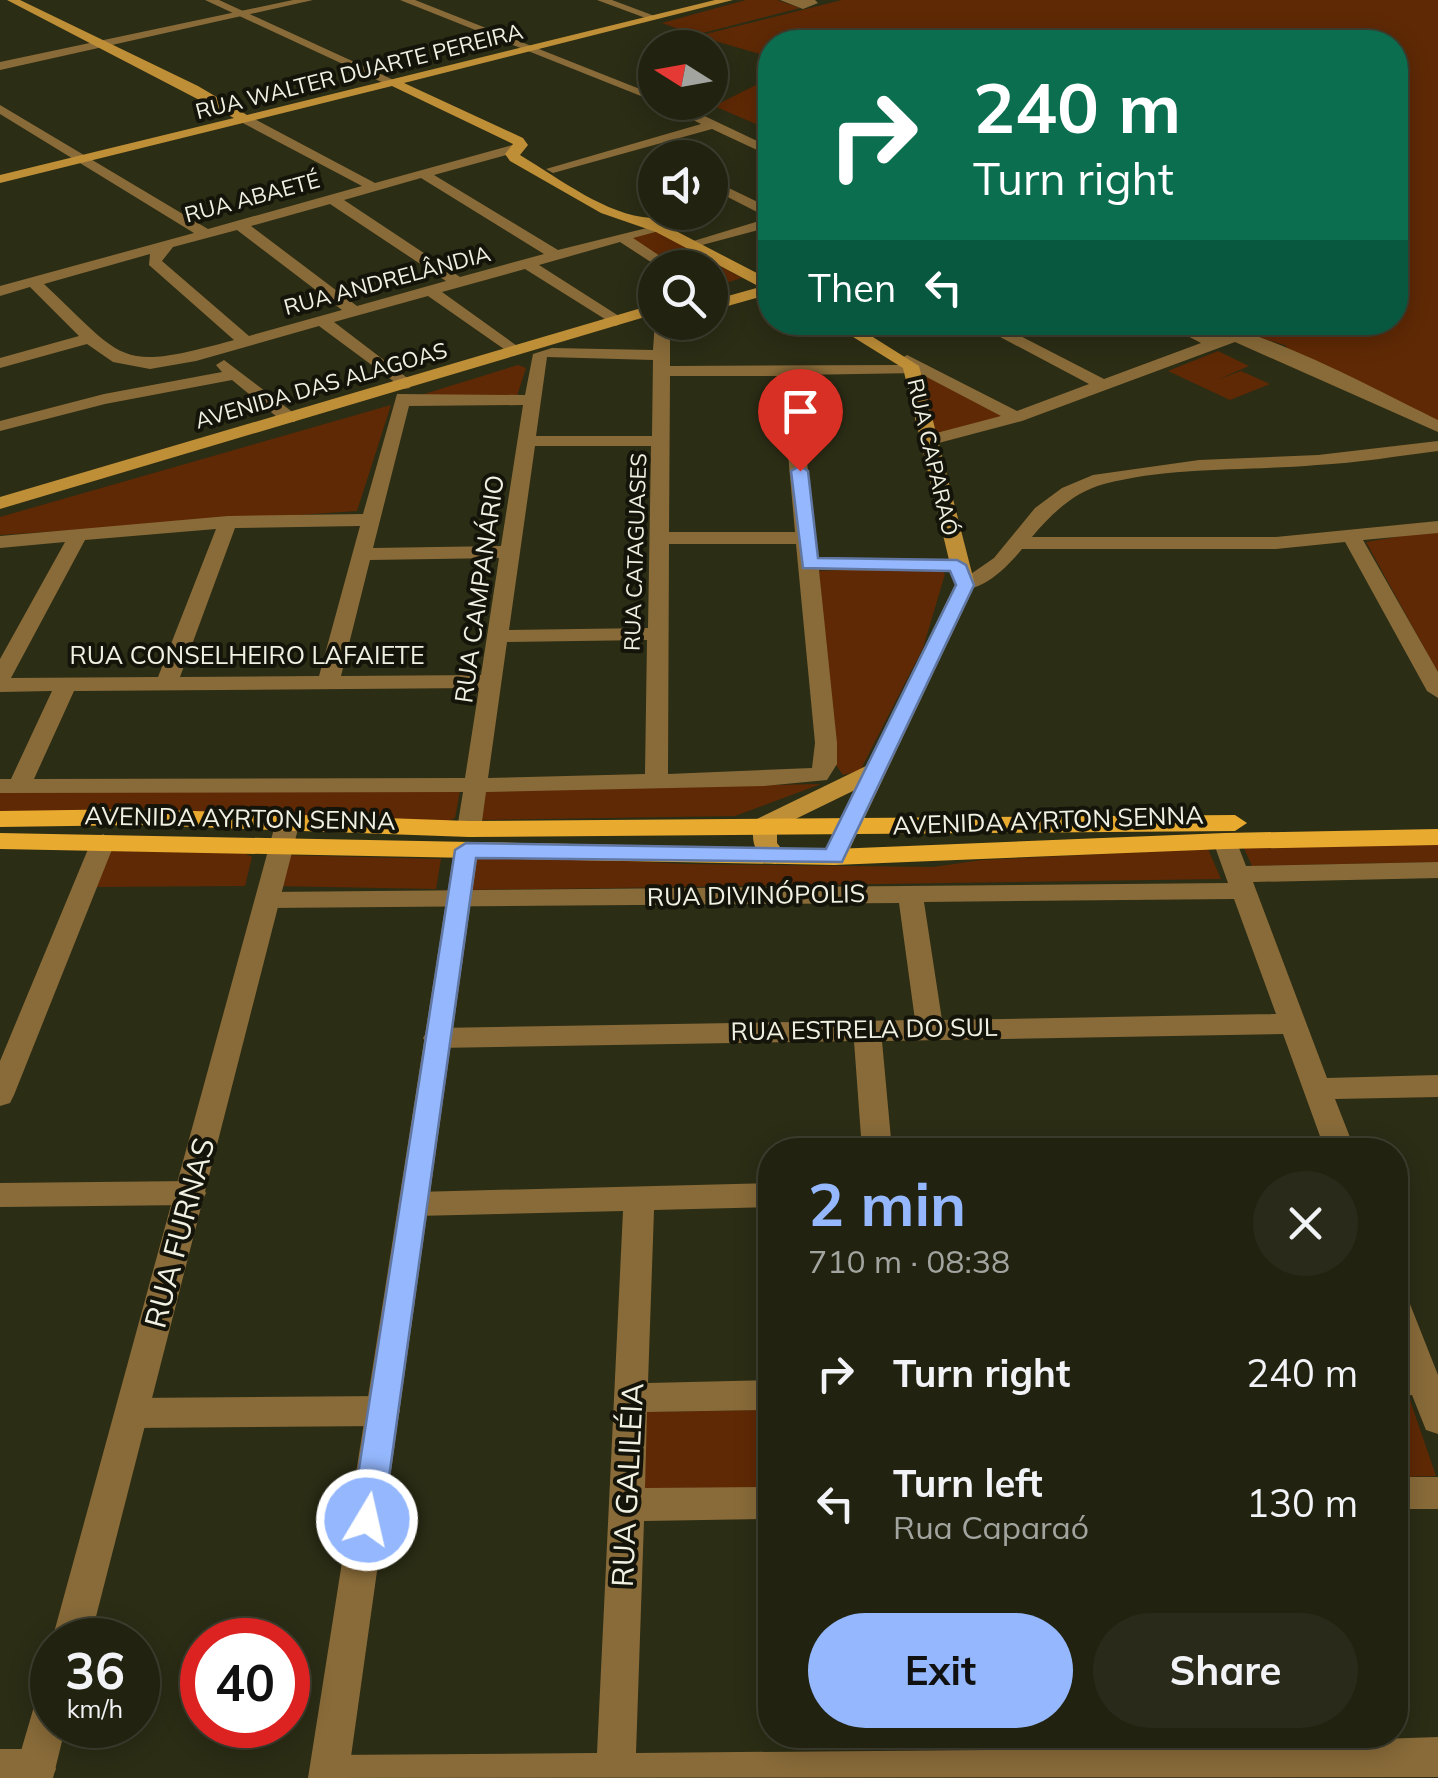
<!DOCTYPE html>
<html lang="en">
<head>
<meta charset="utf-8">
<style>
  :root { --surface:#212210; --page:#292a19; --text:#f1f3f6; --muted:#a2a49f; --line:#3e3f30; --accent:#94b7fd }
  body { margin:0; font-family:Mulish,sans-serif; background:var(--page); color:var(--text); height:100vh; display:flex; flex-direction:column; font-size:38px; white-space:nowrap }
  * { box-sizing:border-box; margin:0 }
  p { font-size:32px; color:var(--muted) }
  .icon { flex:none; width:55px; height:55px; fill:none; stroke:currentColor; stroke-width:2; stroke-linecap:round; stroke-linejoin:round }
  .map { position:relative; flex:1; overflow:hidden }
  .sheet { position:absolute; left:758px; top:1138px; width:650px; height:610px; display:flex; flex-direction:column; background:var(--surface); border-radius:40px; box-shadow:0 5px 25px #0003,0 0 0 2px var(--line) }
  .sheet>* { flex:none }
  .hud { position:absolute; left:758px; top:30px; width:650px; height:305px; border-radius:40px; box-shadow:0 5px 25px #0003,0 0 0 2px var(--line); background:#0b6e4f; color:#fff; overflow:hidden }
  .needle { width:65px; rotate:281deg }
  .tools { position:absolute; left:638px; top:30px; display:grid; gap:20px }
  .tools a { display:grid; place-items:center; width:90px; height:90px; border-radius:50%; background:var(--surface); box-shadow:0 5px 25px #0003,0 0 0 2px var(--line); font-size:50px }
  .speed { position:absolute; left:30px; top:1618px; display:flex; gap:20px; font-size:50px; font-weight:700; text-align:center }
  .speed>* { display:grid; place-content:center; width:130px; height:130px; border-radius:50%; background:var(--surface); box-shadow:0 5px 25px #0003,0 0 0 2px var(--line); line-height:1 }
  .speed small { font-size:25px; font-weight:400 }
  .speed .limit { border:15px solid #d22; background:#fff; color:#111 }
  .pin { position:absolute; display:grid; place-items:center; width:85px; height:85px; color:#fff; margin:-102px -42px; border-radius:50% 50% 50% 0; rotate:-45deg; box-shadow:0 0 10px #0007 }
  .pin .icon { rotate:45deg }
  .me { position:absolute; width:110px; margin:-55px; rotate:9deg; stroke-linejoin:round; filter:drop-shadow(0 0 8px #0008) }
  .turn { display:flex; align-items:center; gap:35px; height:210px; padding:0 50px; font-size:45px }
  .turn .icon { width:130px; height:130px; stroke-width:2.5 }
  .turn b { display:block; font-size:70px; line-height:85px }
  .then { display:flex; align-items:center; height:95px; padding:0 50px; background:#0003; gap:20px; font-size:38px }
  .round { display:grid; place-items:center; flex:none; width:105px; height:105px; border-radius:52px; background:var(--page) }
  .summary { display:flex; align-items:center; justify-content:space-between; height:170px; padding:0 50px }
  h1 { font-size:60px; font-weight:700; line-height:75px; color:var(--accent) }
  .button { display:flex; gap:20px; margin-top:auto; padding:20px 50px }
  .button a { flex:1; height:115px; border-radius:60px; background:var(--accent); color:#111; font-size:40px; font-weight:700; line-height:115px; text-align:center }
  .button a+a { background:var(--page); color:var(--text) }
  ul { padding:0; list-style:none }
  li { display:flex; align-items:center; gap:30px; height:130px; padding:0 50px }
  li div { flex:1 }
  li b { display:block; font-size:38px }
  li em { font-style:normal }
  .map>svg:first-child { display:block }
  .green { fill:#5f2905 }
  .lines { fill:none; stroke-linecap:round; stroke-linejoin:round }
  .minor { fill:#896b39; fill-rule:evenodd }
  .tertiary { fill:#896b39; fill-rule:evenodd }
  .secondary { fill:#bf8f37; fill-rule:evenodd }
  .primary { fill:#e9aa30; fill-rule:evenodd }
  .route { fill:#94b7fd; stroke:#6077a4; stroke-width:2.5 }
  .labels { text-anchor:middle; stroke-width:8; stroke-linejoin:round; paint-order:stroke }
  .far-street-label { font-size:22px; fill:#f0f1e3; stroke:#14140a }
  .street-label { font-size:25px; fill:#f0f1e3; stroke:#14140a }
  .near-street-label { font-size:30px; fill:#f0f1e3; stroke:#14140a }
</style>
</head>
<body>
<div class="map">
<svg width="1438" height="1778" viewBox="0 0 1438 1778">
  <rect width="100%" height="100%" fill="#2c2d15"/>
  <g class="green">
    <path d="M746,0H777L800,8L695,35L662,23Z"/>
    <path d="M842,0H1438V424L1279,351L1287,346L1215,323L1395,322V42H770V57L698,36Z"/>
    <path d="M770,78V130L714,106Z"/>
    <path d="M653,230L742,278L712,287L710,268L679,267L628,238Z"/>
    <path d="M1218,351L1249,366L1217,380L1241,371L1270,384L1230,400L1168,371Z"/>
    <path d="M518,365L526,368L517,396L421,395Z"/>
    <path d="M918,372L1004,417L936,438Z"/>
    <path d="M391,405L357,511L0,535V517Z"/>
    <path d="M1438,530V673L1366,542Z"/>
    <path d="M938,566L945,574L923,648L860,771L843,775L836,765L819,571Z"/>
    <path d="M821,784L735,816L478,820L486,791Z"/>
    <path d="M460,791L455,818L446,822L0,813V792Z"/>
    <path d="M1438,841V862L1252,866L1243,846Z"/>
    <path d="M1208,849L1221,879L466,890L473,853L686,864L933,867L982,860Z"/>
    <path d="M99,851L242,852L252,857L245,886L91,887Z"/>
    <path d="M283,855L441,859L436,889L273,886Z"/>
    <path d="M1410,1400L1436,1476L1395,1477V1401Z"/>
    <path d="M770,1410V1493L639,1496L644,1412Z"/>
  </g>
  <g class="lines">
    <g class="minor">
      <path d="M293,0H313L0,70V62Z"/>
      <path d="M400,0H415L655,95L656,102Z"/>
      <path d="M597,0H612L660,18L651,20Z"/>
      <path d="M780,0H815L818,3L803,9Z"/>
      <path d="M658,102H675L770,147V156L712,129L553,173L546,169L701,124Z"/>
      <path d="M0,105L208,229L362,186L241,122V116H249L375,183L516,144L523,148L521,151L434,175L558,250L659,225V231L633,238L678,268H660L620,242L539,265L622,318L624,321L616,326L525,269L442,292L520,348L522,351L514,356L428,296L334,322L410,380V388L404,389L319,326L196,361L150,369L113,362L87,344L0,368V358L79,336L30,287L0,296V286L194,233L0,114ZM421,178L544,254L460,277L344,200ZM330,204L446,281L357,306L251,226ZM237,230L342,310L249,336L162,261L173,247ZM150,254L149,265L234,340C117,372 127,362 44,284Z"/>
      <path d="M710,179L770,208V227L687,249V243L769,218L710,188Z"/>
      <path d="M710,287L716,289V295L710,297Z"/>
      <path d="M655,321L670,322V366L904,365L899,360L907,355L1017,411L1089,384L972,322H993L1104,379L1201,343L1161,322H1183L1216,337L1221,336L1193,322C1253,322 1380,392 1438,420V432L1235,342L1022,421L931,445L922,440L925,436L1001,416L919,373L798,375L817,558L957,559L967,565L957,571L819,570L837,743V764L827,780L764,786L486,792L481,829L469,837L457,829L463,792L0,793V779H11L52,691L0,692V659L65,542L0,548V536L228,516L363,514L397,394L525,395L533,354L552,348L653,350ZM547,357L653,360L652,436H536ZM670,376H781L795,532H669ZM523,405L501,546L373,548L409,406ZM535,446H651L648,628L509,630ZM360,526L319,676L180,677L235,528ZM216,529L158,677L11,678L85,540ZM669,544H796L815,743L812,768L668,774ZM499,558L481,675L341,676L370,560ZM647,640L645,774L488,778L507,642ZM479,688L465,778L34,779L74,691Z"/>
      <path d="M224,360L295,414V422H283L232,380L105,404L0,431V421L104,394L222,372L216,365Z"/>
      <path d="M1438,441V451C1398,456 1357,463 1317,465C1247,471 1172,466 1104,484C1074,492 1051,514 1032,537H1276L1438,521V533L1363,540L1438,672V698L1427,691L1345,542L1276,549H1022C1008,566 982,593 958,589L955,585L994,558L1035,508L1062,488L1093,475L1199,460L1318,455Z"/>
      <path d="M1225,833L1234,835L1246,866L1438,862V878L1253,882L1327,1078L1438,1075V1097L1335,1099L1355,1150H1325L1283,1034L882,1041L892,1150H862L854,1041L437,1048L427,1045L423,1038L427,1031L437,1028L915,1020L899,903L268,908L255,900L268,892L1228,883L1213,841ZM1234,899L1276,1014L942,1020L924,902Z"/>
      <path d="M103,834L115,842L14,1095L10,1103L0,1106V1061L91,842Z"/>
      <path d="M191,1181L202,1185L206,1193L202,1201L191,1205L0,1207V1183Z"/>
      <path d="M770,1183V1207L654,1210L648,1383L770,1380V1410L647,1412L645,1488L770,1487V1519L644,1521L636,1753L1090,1749L1438,1737V1777L311,1778L315,1761L329,1755L597,1753L623,1211L416,1216L405,1213L401,1204L405,1195L416,1192Z"/>
      <path d="M1395,1290L1406,1294L1438,1375V1434L1426,1430L1412,1395L1395,1396V1366H1402L1395,1347Z"/>
      <path d="M383,1396L395,1400L400,1411L395,1422L383,1426L132,1428L120,1424L115,1413L120,1402L132,1398Z"/>
      <rect x="1395" y="1477" width="43" height="32"/>
      <path d="M0,1749H36L50,1755L56,1769L52,1778H0Z"/>
    </g>
    <g class="tertiary">
      <path d="M205,0H219L398,82L388,85Z"/>
      <path d="M287,817L299,825L90,1640H52L275,825Z"/>
      <path d="M466,843L478,851L348,1778H308L454,851Z"/>
      <path d="M52,1688V1725H66L53,1778H13L38,1693Z"/>
    </g>
    <g class="secondary">
      <path d="M7,0H20L198,86L247,115L715,0H733L404,83L523,138L528,145L520,155C560,179 606,215 651,218L770,280V294L710,311V301L760,287L656,232L601,213L510,161L505,154L513,144L392,86L0,183V175L234,118Z"/>
      <path d="M655,304V314L0,509V497Z"/>
      <path d="M829,322H849L919,366L975,585L843,863L834,865L822,857L855,790L777,828V843L787,856L775,864C754,858 748,837 757,819L866,766L955,585L903,368Z"/>
    </g>
    <g class="primary">
      <path d="M140,809L469,821L1235,815L1247,823L1235,831L469,837L140,825L0,827V811Z"/>
      <path d="M1438,829V845L1225,849L834,865L0,849V833L834,849L1225,833Z"/>
    </g>
  </g>
  <path class="route" d="M800,466L808,471L818,558L957,560L966,565L974,585L842,862L476,858L383,1520L378,1531L367,1535L355,1531L351,1520L455,850L466,843L826,849L956,585L950,571L803,568L791,471Z"/>
  <g class="labels">
    <g class="far-street-label">
      <text transform="translate(359 71) rotate(-14)" y="8">RUA WALTER DUARTE PEREIRA</text>
      <text transform="translate(252 197) rotate(-15)" y="8">RUA ABAETÉ</text>
      <text transform="translate(387 280) rotate(-15)" y="8">RUA ANDRELÂNDIA</text>
      <text transform="translate(321 385) rotate(-16)" y="8">AVENIDA DAS ALAGOAS</text>
      <text transform="translate(933 457) rotate(77)" y="8">RUA CAPARAÓ</text>
      <text transform="translate(635 552) rotate(-88)" y="8">RUA CATAGUASES</text>
    </g>
    <g class="street-label">
      <text transform="translate(479 589) rotate(-82)" y="9">RUA CAMPANÁRIO</text>
      <text x="247" y="664">RUA CONSELHEIRO LAFAIETE</text>
      <text transform="translate(240 818) rotate(1)" y="9">AVENIDA AYRTON SENNA</text>
      <text transform="translate(1048 820) rotate(-2)" y="9">AVENIDA AYRTON SENNA</text>
      <text transform="translate(756 895) rotate(-1)" y="9">RUA DIVINÓPOLIS</text>
      <text transform="translate(864 1029) rotate(-1)" y="9">RUA ESTRELA DO SUL</text>
    </g>
    <g class="near-street-label">
      <text transform="translate(180 1233) rotate(-75)" y="10">RUA FURNAS</text>
      <text transform="translate(628 1485) rotate(-87)" y="10">RUA GALILÉIA</text>
    </g>
  </g>
</svg>
<div class="tools">
<a><svg class="needle" viewBox="-14 -14 28 28"><path d="M0-13l5 13h-10z" fill="#e53935"/><path d="M0 13l5-13h-10z" fill="#a2a49f"/></svg></a>
<a><svg class="icon" aria-label="sound" viewBox="0 0 24 24"><path d="M4 9h4l5-4v14l-5-4H4zM17 9q2 3 0 6"/></svg></a>
<a><svg class="icon" aria-label="search" viewBox="0 0 24 24"><circle cx="10" cy="10" r="6"/><path d="M15 15l6 6"/></svg></a>
</div>
<div class="speed"><div>36<small>km/h</small></div><div class="limit">40</div></div>
<div class="pin" style="left:800px;top:471px;background:#d93025"><svg class="icon" aria-label="arrive" viewBox="0 0 24 24"><path d="M6 21V4h12l-3 4 3 4H6"/></svg></div>
<svg class="me" style="left:367px;top:1520px" viewBox="-20 -20 40 40"><circle r="17" fill="#94b7fd" stroke="#fff" stroke-width="3"/><path d="M0-11L8 9 0 5-8 9z" fill="#fff"/></svg>
<div class="hud">
<div class="turn"><svg class="icon" aria-label="right" viewBox="0 0 24 24"><path d="M7 20v-9h11M14 6l5 5-5 5"/></svg><div><b>240 m</b>Turn right</div></div>
<div class="then">Then<svg class="icon" aria-label="left" viewBox="0 0 24 24"><path d="M17 20v-9H6M10 6l-5 5 5 5"/></svg></div>
</div>
<section class="sheet">
<div class="summary"><div><h1>2 min</h1><p>710 m · 08:38</p></div><a class="round"><svg class="icon" aria-label="close" viewBox="0 0 24 24"><path d="M6 6l12 12M18 6L6 18"/></svg></a></div>
<ul>
<li><svg class="icon" aria-label="right" viewBox="0 0 24 24"><path d="M7 20v-9h11M14 6l5 5-5 5"/></svg><div><b>Turn right</b></div><em>240 m</em></li>
<li><svg class="icon" aria-label="left" viewBox="0 0 24 24"><path d="M17 20v-9H6M10 6l-5 5 5 5"/></svg><div><b>Turn left</b><p>Rua Caparaó</p></div><em>130 m</em></li>
</ul>
<div class="button"><a>Exit</a><a>Share</a></div>
</section>
</div>
</body>
</html>
